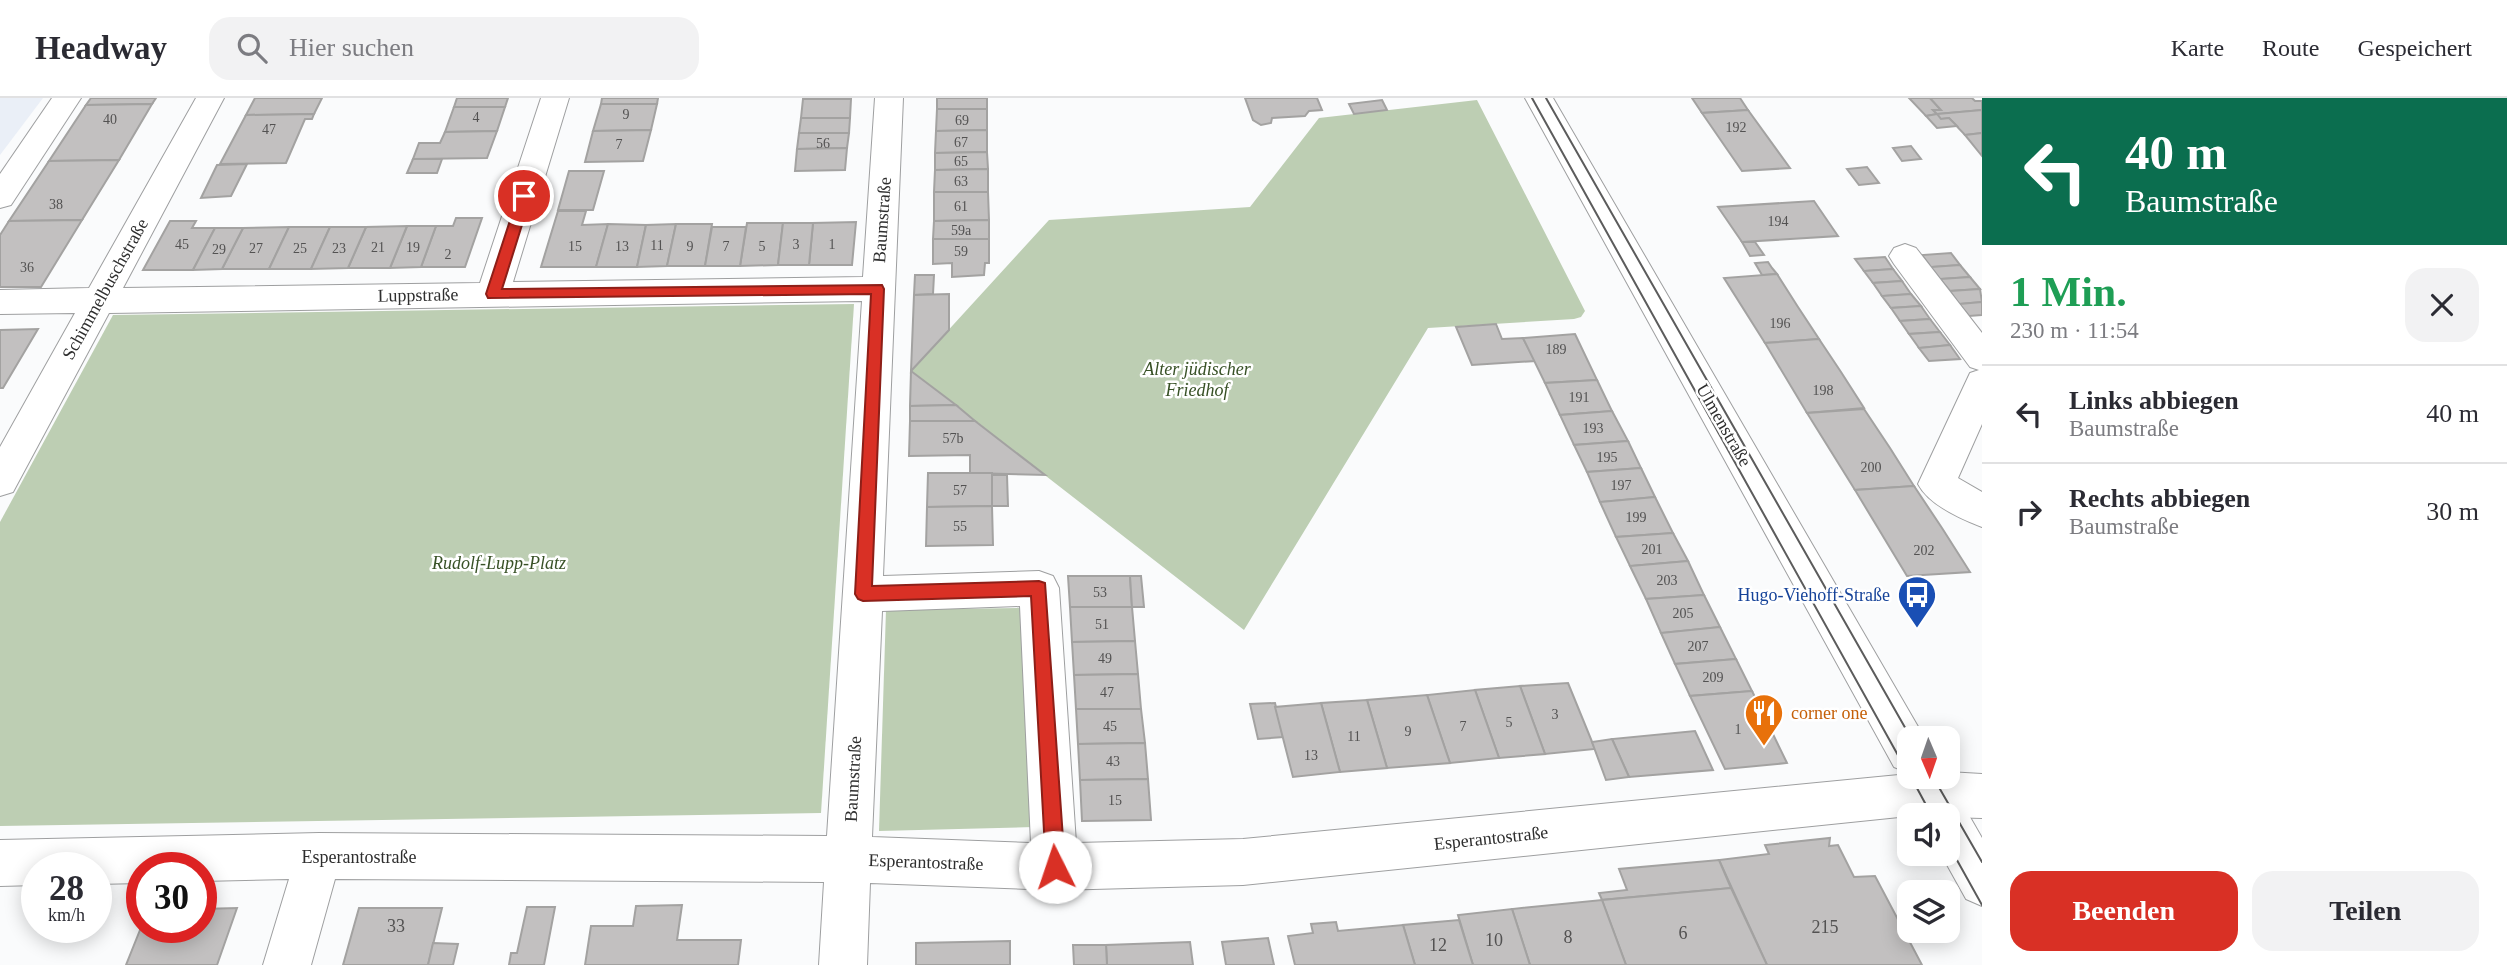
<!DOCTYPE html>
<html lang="de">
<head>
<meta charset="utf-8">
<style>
  :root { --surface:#fff; --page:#f2f2f3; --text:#2b2b33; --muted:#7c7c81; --line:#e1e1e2; --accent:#d93025 }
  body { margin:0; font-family:"Times New Roman",serif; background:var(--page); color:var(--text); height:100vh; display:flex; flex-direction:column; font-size:26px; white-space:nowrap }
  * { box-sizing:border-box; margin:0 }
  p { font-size:23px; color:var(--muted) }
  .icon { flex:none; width:38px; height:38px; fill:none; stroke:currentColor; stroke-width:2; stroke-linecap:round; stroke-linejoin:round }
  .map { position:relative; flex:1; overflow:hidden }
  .side { display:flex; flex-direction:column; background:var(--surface); width:525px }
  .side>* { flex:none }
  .top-card { background:#0b6e4f; color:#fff; overflow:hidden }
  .needle { width:46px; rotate:178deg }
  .tools { position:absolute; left:1897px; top:628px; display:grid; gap:14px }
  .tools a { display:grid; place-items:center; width:63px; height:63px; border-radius:14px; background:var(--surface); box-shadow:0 4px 18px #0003; font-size:35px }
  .speed { position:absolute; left:21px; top:754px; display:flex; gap:14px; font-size:35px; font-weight:700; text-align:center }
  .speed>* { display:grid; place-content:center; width:91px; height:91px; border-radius:50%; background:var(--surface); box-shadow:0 4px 18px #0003; line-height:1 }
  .speed small { font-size:18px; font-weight:400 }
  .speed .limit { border:10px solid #d22; background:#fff; color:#111 }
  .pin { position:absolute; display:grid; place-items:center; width:60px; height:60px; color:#fff; margin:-30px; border:4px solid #fff; border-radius:50%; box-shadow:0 2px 7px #0007 }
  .me { position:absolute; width:77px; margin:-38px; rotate:356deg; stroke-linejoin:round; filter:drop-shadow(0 0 5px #0008) }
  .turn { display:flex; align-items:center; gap:24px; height:147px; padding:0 28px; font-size:32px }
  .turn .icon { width:91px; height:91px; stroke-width:2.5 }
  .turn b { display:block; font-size:49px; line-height:60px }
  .round { display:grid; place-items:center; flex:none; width:74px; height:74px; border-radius:21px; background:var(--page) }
  .overview { display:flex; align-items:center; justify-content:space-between; height:119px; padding:0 28px }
  h1 { font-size:42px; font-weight:700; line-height:52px; color:#1e9e55 }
  .primary-button { display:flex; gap:14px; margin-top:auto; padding:14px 28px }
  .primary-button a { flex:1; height:80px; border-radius:21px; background:var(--accent); color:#fff; font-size:28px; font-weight:700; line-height:80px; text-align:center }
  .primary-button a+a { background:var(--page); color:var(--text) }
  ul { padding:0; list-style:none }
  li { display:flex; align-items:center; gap:21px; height:98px; padding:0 28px; border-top:2px solid var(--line) }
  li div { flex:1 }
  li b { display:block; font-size:26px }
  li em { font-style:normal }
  header { display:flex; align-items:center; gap:42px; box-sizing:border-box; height:98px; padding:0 35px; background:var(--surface); border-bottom:2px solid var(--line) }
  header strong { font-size:33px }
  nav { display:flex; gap:38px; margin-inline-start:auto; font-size:24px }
  .search { width:490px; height:63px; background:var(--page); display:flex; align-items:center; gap:18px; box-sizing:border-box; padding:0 24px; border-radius:21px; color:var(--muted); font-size:26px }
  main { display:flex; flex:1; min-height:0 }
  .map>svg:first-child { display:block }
  .built { fill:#eaeff7 }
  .green { fill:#bdceb3 }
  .building { fill:#c2c0c0; stroke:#a3a2a1; stroke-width:2 }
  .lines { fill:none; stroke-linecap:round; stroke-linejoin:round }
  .minor-casing { stroke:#9e9fa0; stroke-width:2 }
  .major-casing { stroke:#9e9fa0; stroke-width:2 }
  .minor { fill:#fff; fill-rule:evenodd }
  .major { fill:#fff; fill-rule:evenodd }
  .tram { stroke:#5c5c5c; stroke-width:2 }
  .route { fill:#d93025; stroke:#8d1f18; stroke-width:2 }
  .labels { text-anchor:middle; stroke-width:5; stroke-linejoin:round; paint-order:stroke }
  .number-label { font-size:14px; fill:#535252 }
  .street-label { font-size:18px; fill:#2e2e2e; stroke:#fff }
  .park-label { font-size:18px; font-style:italic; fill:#385126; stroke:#fff }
  .transit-label { font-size:18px; fill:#164399; stroke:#fff; text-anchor:end }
  .food-label { font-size:18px; fill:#c56008; stroke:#fff; text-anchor:start }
  .near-number-label { font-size:18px; fill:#535252 }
</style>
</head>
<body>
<header>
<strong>Headway</strong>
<div class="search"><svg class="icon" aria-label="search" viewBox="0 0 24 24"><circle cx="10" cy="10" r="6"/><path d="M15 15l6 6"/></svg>Hier suchen</div>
<nav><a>Karte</a><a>Route</a><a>Gespeichert</a></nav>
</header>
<main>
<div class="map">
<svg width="1982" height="867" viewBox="0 0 1982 867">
  <rect width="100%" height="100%" fill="#fafbfc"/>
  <path class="built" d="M0,0H43L0,57Z"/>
  <g class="green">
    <path d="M1477,2L1585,213L1581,219L1574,221L1428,230L1244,532L911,273L1049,122L1250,109L1319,20Z"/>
    <path d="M854,206L821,715L0,728V424L113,217Z"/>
    <path d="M1024,510L1034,729L879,733L886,512Z"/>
  </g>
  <g class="building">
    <path d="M91,0H156L152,6L86,7Z"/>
    <path d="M255,0H322L314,16L246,17Z"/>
    <path d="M457,0H508L505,9H454Z"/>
    <path d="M658,0L657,6H601L602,0Z"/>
    <rect x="937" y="0" width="50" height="11"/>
    <path d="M1245,0H1317L1322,12L1309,13L1305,18L1272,20L1271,25L1261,27L1253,22Z"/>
    <path d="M1692,0H1740L1748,12L1702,15Z"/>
    <path d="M1909,0H1930L1941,12H1933L1937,16L1926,18Z"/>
    <path d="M1930,0H1972L1975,3H1982V12L1937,16L1933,12H1941Z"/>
    <path d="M803,1H851L850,20H801Z"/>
    <path d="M1382,2L1387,12L1354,16L1349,6Z"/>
    <path d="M152,6L119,62L49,63L86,7Z"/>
    <path d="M601,6H657L651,32L593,33Z"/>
    <path d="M454,9H505L497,33L445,34Z"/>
    <path d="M937,11H987V32L936,33Z"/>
    <path d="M1748,12L1790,70L1742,73L1702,15Z"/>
    <path d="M1982,12V35L1965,37L1949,20L1941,21L1937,16Z"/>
    <path d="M314,16L312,21H305L286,65L220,66L246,17Z"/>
    <path d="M1937,16L1941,21L1949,20L1957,28L1937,30L1926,18Z"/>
    <path d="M801,20H850L849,35H799Z"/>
    <path d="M651,32L643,63L585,64L593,33Z"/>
    <path d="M987,32V54L935,55L936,33Z"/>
    <path d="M497,33L487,60L413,61L419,45H440L445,34Z"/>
    <path d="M799,35H849L847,50L797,51Z"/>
    <path d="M1982,35V58L1965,37Z"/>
    <path d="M1911,48L1921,61L1902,63L1893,50Z"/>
    <path d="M847,50L845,72L795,73L797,51Z"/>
    <path d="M987,54L988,71L935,72V55Z"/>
    <path d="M413,61H442L437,75H407Z"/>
    <path d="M119,62L82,122L9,123L49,63Z"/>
    <path d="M247,66L231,98L201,100L217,67Z"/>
    <path d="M1867,69L1879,85L1859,87L1847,71Z"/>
    <path d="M988,71V94H934L935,72Z"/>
    <path d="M569,73H604L593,112H558Z"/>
    <path d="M934,94H988L989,122L934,123Z"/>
    <path d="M1814,103L1838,138L1742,144L1718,109Z"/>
    <path d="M558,113H586L582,127L608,126L596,169H541Z"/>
    <path d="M456,120H482L465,169H421L436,128H453Z"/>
    <path d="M82,122L41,189H0V137L9,123Z"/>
    <path d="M989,122V141H933L934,123Z"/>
    <path d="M170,123H196L192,130H215L193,172H143Z"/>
    <path d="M856,124L852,167H809L813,125Z"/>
    <path d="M747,125H783L778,167L740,168Z"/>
    <path d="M783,125H813L809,167H778Z"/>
    <path d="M608,126L646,127L637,169H596Z"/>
    <path d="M676,126L667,168L637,169L646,127Z"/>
    <path d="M676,126H712L705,168H667Z"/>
    <path d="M407,128H436L421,169L390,170Z"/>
    <path d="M407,128L390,170H348L366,129Z"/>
    <path d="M289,129L269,171H222L243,130Z"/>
    <path d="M289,129H330L311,171H269Z"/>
    <path d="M330,129H366L348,170L311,171Z"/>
    <path d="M712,129H746L740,168H705Z"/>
    <path d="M215,130H243L222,171L193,172Z"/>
    <path d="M933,141H989V165H985L984,177L952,179V165L933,166Z"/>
    <path d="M1742,144H1755L1764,157L1750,158Z"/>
    <path d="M1951,155L1960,167L1931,169L1922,157Z"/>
    <path d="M1885,159L1893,171L1864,173L1855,161Z"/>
    <path d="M1768,164L1772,170L1777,176L1762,177L1755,165Z"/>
    <path d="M1960,167L1970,179L1940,181L1931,169Z"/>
    <path d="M1893,171L1902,183L1873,185L1864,173Z"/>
    <path d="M1777,176L1798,209L1819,241L1765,245L1724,180Z"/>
    <path d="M915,177H934L933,196L914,197Z"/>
    <path d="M1970,179L1980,191L1950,193L1940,181Z"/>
    <path d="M1902,183L1911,196L1882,198L1873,185Z"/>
    <path d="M1980,191L1982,204L1959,206L1950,193Z"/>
    <path d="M949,196V232L911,273L914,197Z"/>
    <path d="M1911,196L1921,208L1891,210L1882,198Z"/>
    <path d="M1982,204V217L1969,218L1959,206Z"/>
    <path d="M1921,208L1930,221L1900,223L1891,210Z"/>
    <path d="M1930,221L1940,234L1909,236L1900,223Z"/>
    <path d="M1496,226L1502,241L1523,240L1535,263L1472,267L1456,229Z"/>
    <path d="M38,231L3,290H0V232Z"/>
    <path d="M1940,234L1950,247L1919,250L1909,236Z"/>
    <path d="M1575,236L1597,282L1545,285L1523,240Z"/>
    <path d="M1819,241L1841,274L1864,310L1807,315L1765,245Z"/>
    <path d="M1950,247L1960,261L1929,263L1919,250Z"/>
    <path d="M911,273L956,307L910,308Z"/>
    <path d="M1597,282L1612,313L1560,317L1545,285Z"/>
    <path d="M956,307L975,323H910V308Z"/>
    <path d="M1864,311L1890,350L1914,388L1855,392L1807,315Z"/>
    <path d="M1612,313L1628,343L1574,347L1560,317Z"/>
    <path d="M910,323H975L1045,377L970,375V357L909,358Z"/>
    <path d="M1628,343L1641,370L1587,374L1574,347Z"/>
    <path d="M1641,370L1655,399L1600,404L1587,374Z"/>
    <path d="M928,375H992V408L927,409Z"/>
    <path d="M992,377H1007L1008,408H992Z"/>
    <path d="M1914,388L1942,430L1970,474L1907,478L1855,392Z"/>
    <path d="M1655,399L1673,435L1616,439L1600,404Z"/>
    <path d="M992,408L993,447L926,448L927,409Z"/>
    <path d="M1673,435L1688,463L1630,468L1616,439Z"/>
    <path d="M1688,463L1704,497L1646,501L1630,468Z"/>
    <path d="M1068,478H1130L1132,509H1070Z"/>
    <path d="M1130,478H1141L1144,509H1132Z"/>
    <path d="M1704,497L1720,529L1661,535L1646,501Z"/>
    <path d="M1070,509H1132L1135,543L1072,544Z"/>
    <path d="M1720,529L1736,561L1675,566L1661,535Z"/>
    <path d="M1135,543L1138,576L1074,577L1072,544Z"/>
    <path d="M1736,561L1752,593L1690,598L1675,566Z"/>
    <path d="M1138,576L1141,611H1076L1074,577Z"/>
    <path d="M1568,585L1595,651L1545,656L1520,588Z"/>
    <path d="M1520,588L1545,656L1499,660L1475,592Z"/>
    <path d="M1475,592L1499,660L1450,665L1427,597Z"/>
    <path d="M1752,593L1787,665L1725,671L1690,598Z"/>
    <path d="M1427,597L1450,665L1387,670L1367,602Z"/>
    <path d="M1367,602L1387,670L1340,674L1321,605Z"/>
    <path d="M1275,605L1283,639L1258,641L1250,606Z"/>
    <path d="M1321,605L1340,674L1293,679L1275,609Z"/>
    <path d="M1076,611H1141L1145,645L1078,646Z"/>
    <path d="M1695,633L1713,672L1629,679L1612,641Z"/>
    <path d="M1612,641L1629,679L1606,682L1592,644Z"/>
    <path d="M1145,645L1148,681L1080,682L1078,646Z"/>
    <path d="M1148,681L1151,722L1082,723L1080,682Z"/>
    <path d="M1830,740L1829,748L1838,747L1854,779L1875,778L1922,867H1767L1719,762L1769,756L1765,747Z"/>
    <path d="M1719,762L1731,790L1602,802L1599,795L1627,792L1619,771Z"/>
    <path d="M1731,790L1767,867H1626L1602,802Z"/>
    <path d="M1602,802L1626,867H1530L1512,811Z"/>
    <path d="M682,807L677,842H741L738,867H585L591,828H633L636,808Z"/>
    <path d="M527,809H555L544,867H509L511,855H517Z"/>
    <path d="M237,810L217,867H126L142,827V830H201V811Z"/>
    <path d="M359,810H442L428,867H343Z"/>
    <path d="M1512,811L1530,867H1473L1458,817Z"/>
    <path d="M1459,822L1473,867H1415L1403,827Z"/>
    <path d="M1336,824L1338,833L1403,827L1415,867H1295L1288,838L1313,835L1311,826Z"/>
    <path d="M1268,840L1274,867H1226L1222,844Z"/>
    <path d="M1010,843V867H916V845Z"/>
    <path d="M1190,844L1193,867H1107L1106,847Z"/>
    <path d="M433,845L458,846L453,867H428Z"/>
    <path d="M1073,847H1106L1107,867H1074Z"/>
  </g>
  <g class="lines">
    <g class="minor-casing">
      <g id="minor">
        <path d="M52,0H81L11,107L0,110V76Z"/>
        <path d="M196,0H224L123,190L480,185L541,0H569L513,184L863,179L875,0H903L883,478L1039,473L1053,478L1059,490L1076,745L1243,741L1909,676V679H1948V674L1982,676V720L1909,718L1243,787L1055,792L870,785L867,867H819L824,784L335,781L311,867H263L289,781L201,783V770H142V785L96,786V770H37V787L0,788V742L319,735L827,738L862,203L109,215L13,394L0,398V349L75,215L0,216V192L89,190ZM1020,508L1031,745L872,739L882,513Z"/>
        <path d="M1905,146L1916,150L1982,235V326L1958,380L1982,394V429C1961,421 1929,407 1918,386L1970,275L1979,272L1970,269L1894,166L1889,158L1894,150Z"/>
      </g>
    </g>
    <g class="major-casing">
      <path id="major" d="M1525,0H1553L1924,639L1909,640V679H1947L1982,740V808L1966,801L1941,756H1948V718H1920L1901,679L1904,673L1894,669Z"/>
    </g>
    <use href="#minor" class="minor"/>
    <use href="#major" class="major"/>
    <g class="tram">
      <path d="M1532,0L1909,677"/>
      <path d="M1546,0L1911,640"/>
      <path d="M1911,679L1932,718"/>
      <path d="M1933,679L1982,764"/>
      <path d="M1948,746L1982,807"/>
    </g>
  </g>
  <path class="route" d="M524,94L531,98L502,191L882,187L884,191L872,488L1039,483L1045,485L1065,769L1062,776L1055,779L1048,776L1046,769L1031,498L863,503L858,501L855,496L871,196L488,200L486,196L518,98Z"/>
  <defs>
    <g id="bus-pin" transform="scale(2.0125)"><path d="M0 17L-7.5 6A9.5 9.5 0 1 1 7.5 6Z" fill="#1a4fb4" stroke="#fff"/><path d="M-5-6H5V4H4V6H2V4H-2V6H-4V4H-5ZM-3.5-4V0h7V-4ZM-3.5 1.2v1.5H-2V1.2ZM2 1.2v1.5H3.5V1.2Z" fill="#fff"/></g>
    <g id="restaurant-pin" transform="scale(2.0125)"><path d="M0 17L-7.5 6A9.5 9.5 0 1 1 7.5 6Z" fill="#e8710a" stroke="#fff"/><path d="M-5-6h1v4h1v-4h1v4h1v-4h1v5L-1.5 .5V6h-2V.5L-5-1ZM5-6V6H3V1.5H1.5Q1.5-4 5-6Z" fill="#fff"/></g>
  </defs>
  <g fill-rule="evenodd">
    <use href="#bus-pin" x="1917" y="497"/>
    <use href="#restaurant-pin" x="1764" y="615"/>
  </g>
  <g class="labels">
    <g class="number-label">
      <text x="626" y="21">9</text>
      <text x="476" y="24">4</text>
      <text x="110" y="26">40</text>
      <text x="962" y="27">69</text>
      <text x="1736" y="34">192</text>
      <text x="269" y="36">47</text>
      <text x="961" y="49">67</text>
      <text x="823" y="50">56</text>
      <text x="619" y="51">7</text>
      <text x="961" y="68">65</text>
      <text x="961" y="88">63</text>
      <text x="56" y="111">38</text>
      <text x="961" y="113">61</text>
      <text x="1778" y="128">194</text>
      <text x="961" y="137">59a</text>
      <text x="182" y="151">45</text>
      <text x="796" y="151">3</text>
      <text x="832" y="151">1</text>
      <text x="657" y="152">11</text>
      <text x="575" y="153">15</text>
      <text x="622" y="153">13</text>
      <text x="690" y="153">9</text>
      <text x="726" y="153">7</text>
      <text x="762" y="153">5</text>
      <text x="378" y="154">21</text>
      <text x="413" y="154">19</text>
      <text x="256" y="155">27</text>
      <text x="300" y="155">25</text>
      <text x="339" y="155">23</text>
      <text x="219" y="156">29</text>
      <text x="961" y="158">59</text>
      <text x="448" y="161">2</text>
      <text x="27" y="174">36</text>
      <text x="1780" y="230">196</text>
      <text x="1556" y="256">189</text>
      <text x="1823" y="297">198</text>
      <text x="1579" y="304">191</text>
      <text x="1593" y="335">193</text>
      <text x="953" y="345">57b</text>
      <text x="1607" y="364">195</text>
      <text x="1871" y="374">200</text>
      <text x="1621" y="392">197</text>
      <text x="960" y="397">57</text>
      <text x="1636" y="424">199</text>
      <text x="960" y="433">55</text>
      <text x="1652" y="456">201</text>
      <text x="1924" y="457">202</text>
      <text x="1667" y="487">203</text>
      <text x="1100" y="499">53</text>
      <text x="1683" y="520">205</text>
      <text x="1102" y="531">51</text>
      <text x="1698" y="553">207</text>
      <text x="1105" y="565">49</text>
      <text x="1713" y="584">209</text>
      <text x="1107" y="599">47</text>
      <text x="1555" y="621">3</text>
      <text x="1509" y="629">5</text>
      <text x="1110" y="633">45</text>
      <text x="1463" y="633">7</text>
      <text x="1738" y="636">1</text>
      <text x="1408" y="638">9</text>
      <text x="1354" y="643">11</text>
      <text x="1311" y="662">13</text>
      <text x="1113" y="668">43</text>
      <text x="1115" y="707">15</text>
    </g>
    <g class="street-label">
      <text transform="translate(882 122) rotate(-86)" y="6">Baumstraße</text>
      <text transform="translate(105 191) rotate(-61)" y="6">Schimmelbuschstraße</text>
      <text transform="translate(418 197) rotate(-1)" y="6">Luppstraße</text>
      <text transform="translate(1724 327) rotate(60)" y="6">Ulmenstraße</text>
      <text transform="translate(853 681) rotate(-87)" y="6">Baumstraße</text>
      <text transform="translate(1491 740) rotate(-6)" y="6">Esperantostraße</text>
      <text x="359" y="765">Esperantostraße</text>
      <text transform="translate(926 764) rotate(2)" y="6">Esperantostraße</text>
    </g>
    <g class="park-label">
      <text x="1197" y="277">Alter jüdischer<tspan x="1197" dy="21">Friedhof</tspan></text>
      <text x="499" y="471">Rudolf-Lupp-Platz</text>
    </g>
    <g class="transit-label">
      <text x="1890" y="503">Hugo-Viehoff-Straße</text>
    </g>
    <g class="food-label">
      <text x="1791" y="621">corner one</text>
    </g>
    <g class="near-number-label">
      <text x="396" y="834">33</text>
      <text x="1825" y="835">215</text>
      <text x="1683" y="841">6</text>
      <text x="1568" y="845">8</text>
      <text x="1494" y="848">10</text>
      <text x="1438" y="853">12</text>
    </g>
  </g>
</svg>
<div class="tools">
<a><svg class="needle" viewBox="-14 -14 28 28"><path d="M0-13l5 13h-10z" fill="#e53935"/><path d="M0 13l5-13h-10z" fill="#7c7c81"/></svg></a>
<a><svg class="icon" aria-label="sound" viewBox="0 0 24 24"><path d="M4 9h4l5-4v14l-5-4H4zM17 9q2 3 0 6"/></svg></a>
<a><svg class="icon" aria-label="layers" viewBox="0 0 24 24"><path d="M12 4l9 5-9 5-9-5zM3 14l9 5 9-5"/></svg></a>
</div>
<div class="speed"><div>28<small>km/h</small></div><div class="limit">30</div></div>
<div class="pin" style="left:524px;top:98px;background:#d93025"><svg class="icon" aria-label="arrive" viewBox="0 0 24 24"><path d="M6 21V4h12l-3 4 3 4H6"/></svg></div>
<svg class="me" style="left:1055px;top:769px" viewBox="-20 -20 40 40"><circle r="19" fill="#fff"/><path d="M0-13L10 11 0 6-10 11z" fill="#d93025"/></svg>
</div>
<section class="side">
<div class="top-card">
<div class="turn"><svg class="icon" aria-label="left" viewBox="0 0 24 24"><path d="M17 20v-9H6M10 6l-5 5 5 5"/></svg><div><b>40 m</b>Baumstraße</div></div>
</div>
<div class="overview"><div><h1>1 Min.</h1><p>230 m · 11:54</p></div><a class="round"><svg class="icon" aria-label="close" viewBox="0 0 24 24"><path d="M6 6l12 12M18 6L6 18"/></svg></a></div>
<ul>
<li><svg class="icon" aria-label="left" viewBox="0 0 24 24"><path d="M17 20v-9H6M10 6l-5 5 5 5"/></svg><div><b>Links abbiegen</b><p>Baumstraße</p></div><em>40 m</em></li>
<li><svg class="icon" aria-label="right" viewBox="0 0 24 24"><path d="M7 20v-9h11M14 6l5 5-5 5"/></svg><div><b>Rechts abbiegen</b><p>Baumstraße</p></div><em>30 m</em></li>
</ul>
<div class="primary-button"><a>Beenden</a><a>Teilen</a></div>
</section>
</main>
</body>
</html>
